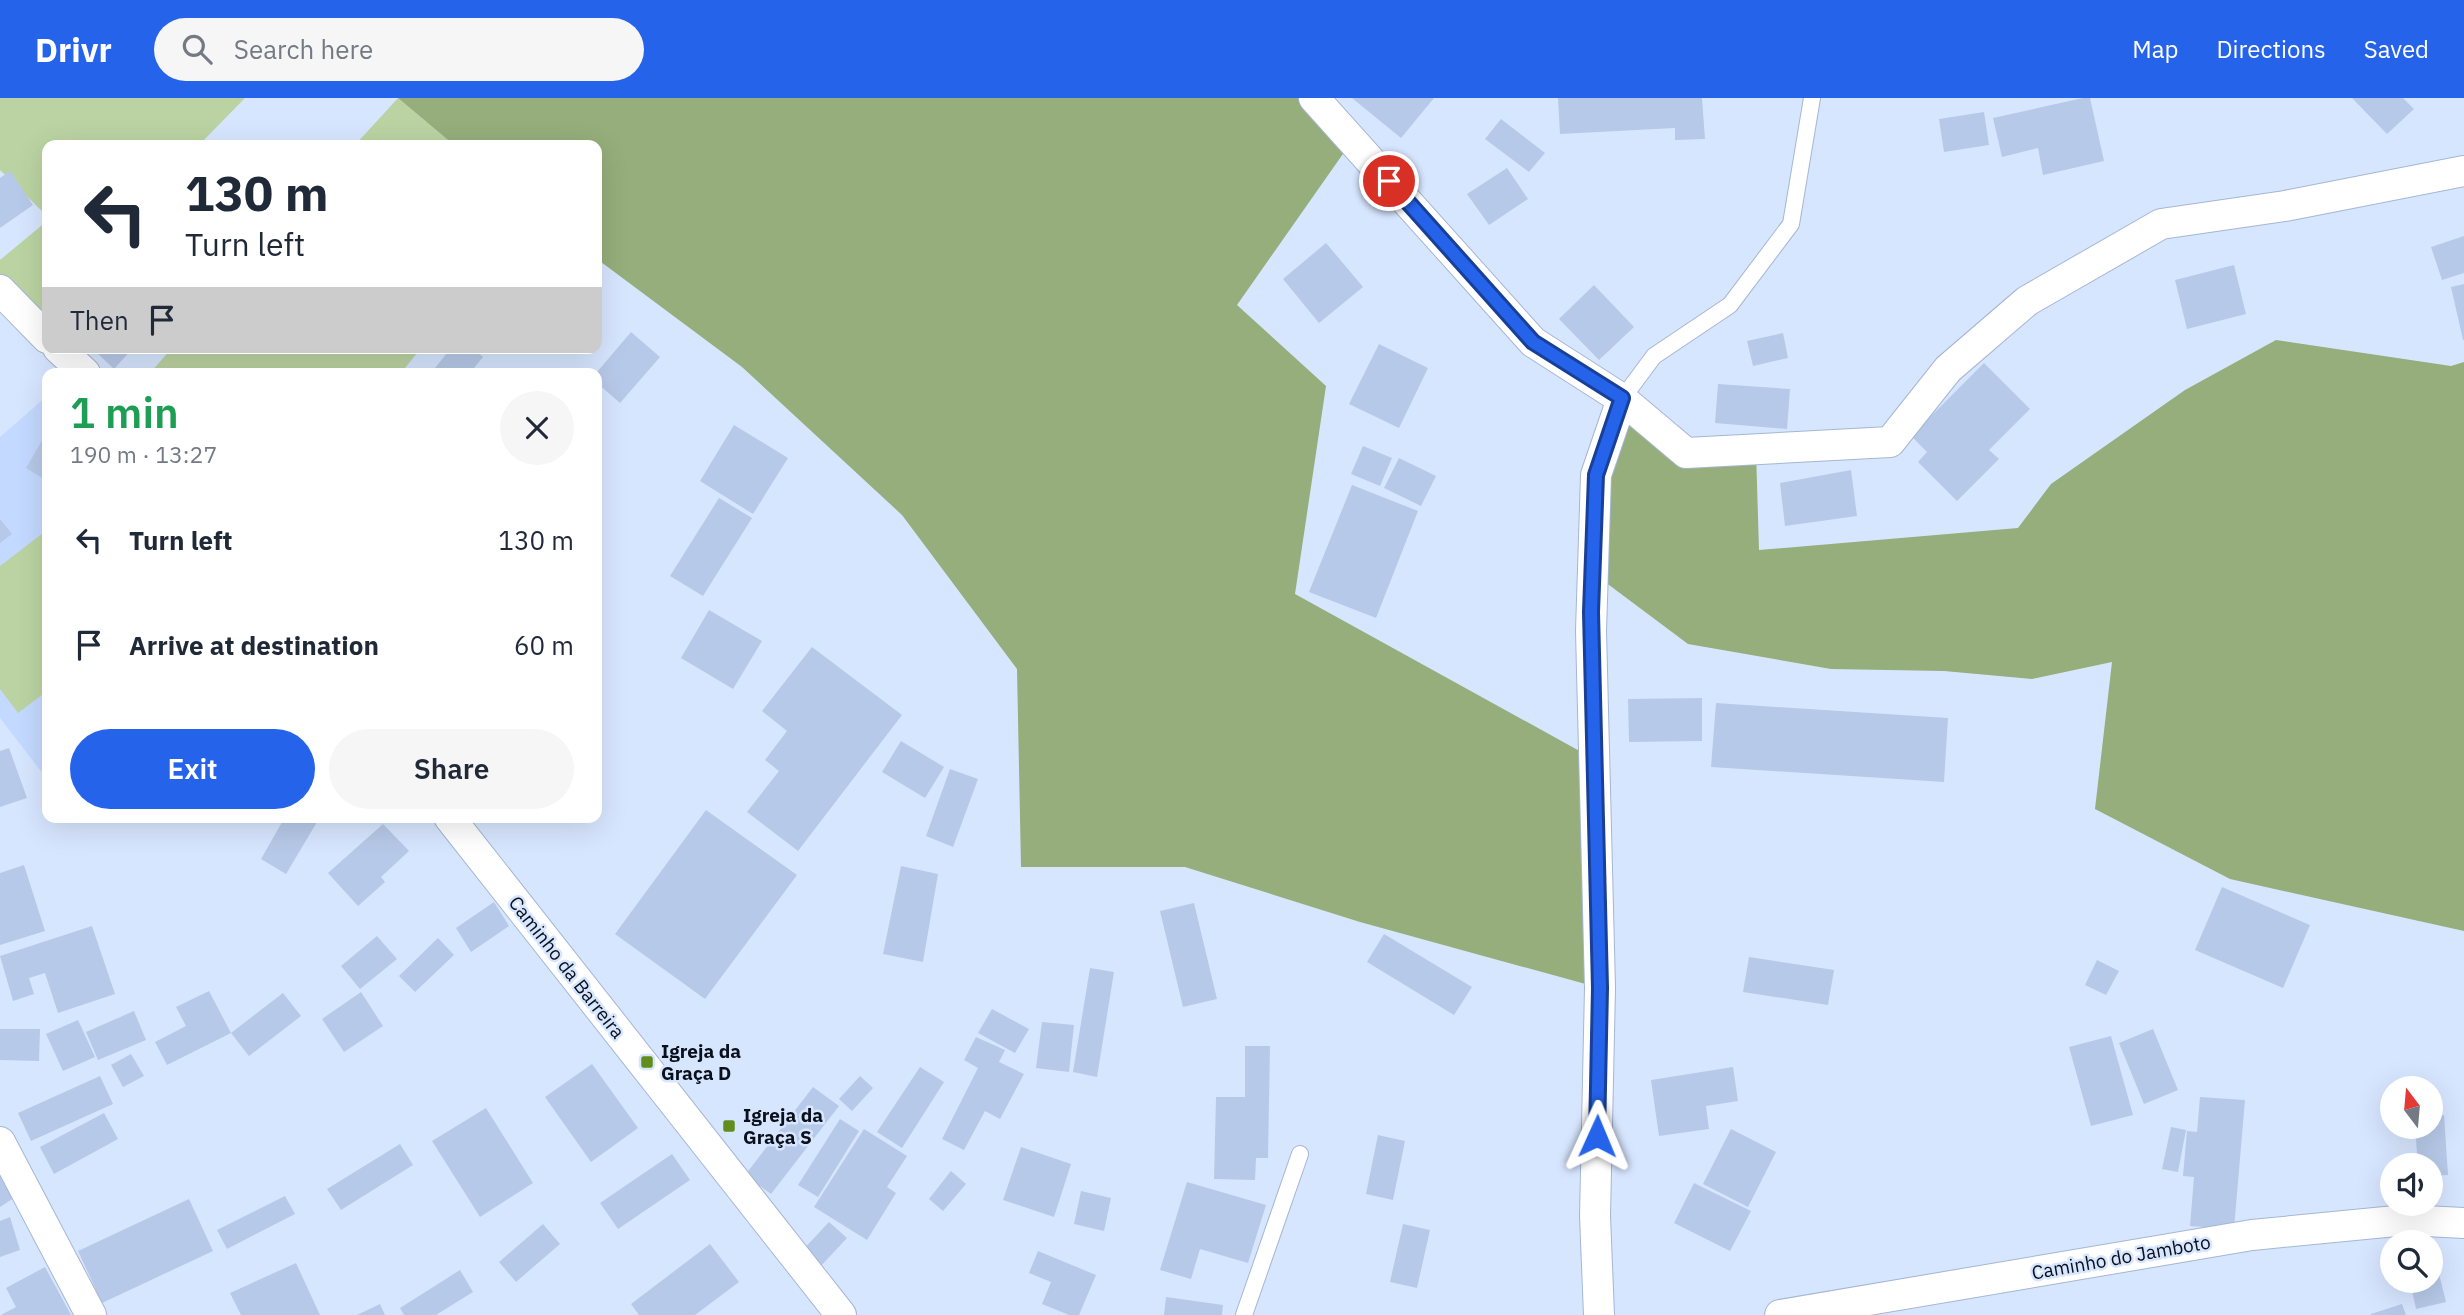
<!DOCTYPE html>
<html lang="en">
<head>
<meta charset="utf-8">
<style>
  :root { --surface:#fff; --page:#f6f6f7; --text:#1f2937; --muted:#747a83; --accent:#2563eb }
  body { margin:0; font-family:"IBM Plex Sans",sans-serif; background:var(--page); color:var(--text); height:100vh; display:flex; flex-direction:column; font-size:26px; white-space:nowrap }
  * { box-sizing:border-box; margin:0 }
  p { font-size:23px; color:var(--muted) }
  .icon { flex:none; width:38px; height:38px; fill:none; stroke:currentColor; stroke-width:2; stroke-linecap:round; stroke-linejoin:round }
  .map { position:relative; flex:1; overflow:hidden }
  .details { position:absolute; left:42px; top:270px; width:560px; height:455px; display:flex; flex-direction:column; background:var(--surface); border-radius:14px; box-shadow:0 7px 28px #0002 }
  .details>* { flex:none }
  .banner { position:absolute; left:42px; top:42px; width:560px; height:214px; border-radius:14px; box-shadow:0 7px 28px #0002; background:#fff; color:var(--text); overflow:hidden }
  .needle { width:46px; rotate:344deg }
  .buttons { position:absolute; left:2380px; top:978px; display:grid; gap:14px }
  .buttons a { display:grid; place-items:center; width:63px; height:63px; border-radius:50%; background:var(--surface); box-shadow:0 7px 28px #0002; font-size:35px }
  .pin { position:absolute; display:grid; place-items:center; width:60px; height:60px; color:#fff; margin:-30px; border:4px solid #fff; border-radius:50%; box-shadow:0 2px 7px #0007 }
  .me { position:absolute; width:77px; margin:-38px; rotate:1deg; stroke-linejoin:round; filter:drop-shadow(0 0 5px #0008) }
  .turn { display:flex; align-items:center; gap:24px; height:147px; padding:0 28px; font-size:32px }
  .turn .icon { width:91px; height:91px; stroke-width:2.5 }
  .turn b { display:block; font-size:49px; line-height:60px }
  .then { display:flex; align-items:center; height:66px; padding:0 28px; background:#0003; gap:14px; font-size:26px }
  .round { display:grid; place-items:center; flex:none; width:74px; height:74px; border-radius:37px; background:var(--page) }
  .overview { display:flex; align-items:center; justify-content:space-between; height:119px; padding:0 28px }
  h1 { font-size:42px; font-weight:600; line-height:52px; color:#1e9e55 }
  .button { display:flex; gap:14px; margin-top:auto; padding:14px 28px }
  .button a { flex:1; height:80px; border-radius:42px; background:var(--accent); color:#fff; font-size:28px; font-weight:600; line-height:80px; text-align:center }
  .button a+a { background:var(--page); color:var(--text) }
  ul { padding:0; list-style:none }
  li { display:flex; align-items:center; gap:21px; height:105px; padding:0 28px }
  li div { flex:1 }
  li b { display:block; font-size:26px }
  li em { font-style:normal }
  header { display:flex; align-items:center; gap:42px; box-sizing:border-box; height:98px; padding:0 35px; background:var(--accent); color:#fff }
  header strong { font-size:33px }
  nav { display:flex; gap:38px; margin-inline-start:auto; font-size:24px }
  .search { width:490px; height:63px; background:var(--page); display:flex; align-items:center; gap:18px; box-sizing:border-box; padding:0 24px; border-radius:38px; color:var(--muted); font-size:26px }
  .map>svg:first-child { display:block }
  .built { fill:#c4d9ff }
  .green { fill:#bbd3a2 }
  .forest { fill:#95ae7b }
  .building { fill:#b7c9e8 }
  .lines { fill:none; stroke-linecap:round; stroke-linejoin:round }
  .service-casing { stroke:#a5b6d4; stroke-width:18 }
  .minor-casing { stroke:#a5b6d4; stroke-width:32 }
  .service { stroke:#fff; stroke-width:16 }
  .minor { stroke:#fff; stroke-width:30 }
  .route-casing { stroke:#184099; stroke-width:18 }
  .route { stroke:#2563eb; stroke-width:12 }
  .poi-dot { fill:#618d1d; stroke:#d7e6ff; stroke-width:2.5 }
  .labels { text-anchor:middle; stroke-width:5; stroke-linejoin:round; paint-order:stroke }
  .street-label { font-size:19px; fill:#0a101b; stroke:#d7e6ff }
  .poi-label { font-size:19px; font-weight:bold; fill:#0a101b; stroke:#d7e6ff; text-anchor:start }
</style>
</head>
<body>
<header>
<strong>Drivr</strong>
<div class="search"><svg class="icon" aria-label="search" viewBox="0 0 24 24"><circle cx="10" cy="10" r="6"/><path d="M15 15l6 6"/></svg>Search here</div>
<nav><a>Map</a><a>Directions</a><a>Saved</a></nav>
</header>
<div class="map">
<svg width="2464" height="1217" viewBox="0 0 2464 1217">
  <rect width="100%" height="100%" fill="#d7e6ff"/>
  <path class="built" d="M47,298V681L0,620V339Z"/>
  <g class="green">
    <path d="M0,0H245L199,47H47V118L0,72Z"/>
    <path d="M398,0L454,47H355Z"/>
    <path d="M47,123V205L30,223L0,192V162Z"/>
    <path d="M172,250H421L401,275H150Z"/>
    <path d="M47,432V593L18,615L0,591V468Z"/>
  </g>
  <g class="forest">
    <path d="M398,0H1314L1352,43L1237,207L1326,288L1295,496L1594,661L1600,890L1360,824L1185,769H1021L1017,571L902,417L742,269L597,161V47H454Z"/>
    <path d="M2276,242L2451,268L2464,264V833L2230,781L2095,711L2112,564L2032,581L1944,573L1831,571L1688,546L1593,475L1622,301L1686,355L1756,353L1759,452L2018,430L2051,386L2185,292Z"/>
  </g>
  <g class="building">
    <path d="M1352,0H1434L1401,40Z"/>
    <path d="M1558,0H1702L1705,41L1675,42V30L1560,36Z"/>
    <path d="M2083,0H2090L2104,63L2043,77L2038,50L2002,59L1993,20Z"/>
    <path d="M2352,0H2403L2414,11L2387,36Z"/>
    <path d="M1984,14L1989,47L1944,54L1939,21Z"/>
    <path d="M1501,21L1545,55L1529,74L1485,41Z"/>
    <path d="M1507,70L1528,101L1489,127L1467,96Z"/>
    <path d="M10,73L33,107L0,130V80Z"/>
    <path d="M2464,138V175L2442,182L2431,149Z"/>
    <path d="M1326,145L1363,189L1319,225L1283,181Z"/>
    <path d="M2234,167L2246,216L2187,231L2175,182Z"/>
    <path d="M2464,186V242H2463L2451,189Z"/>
    <path d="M1594,187L1634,229L1599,262L1559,221Z"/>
    <path d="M631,234L660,259L620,305L597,285V274Z"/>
    <path d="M1783,235L1788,260L1753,268L1747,243Z"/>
    <path d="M1379,246L1428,270L1399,330L1349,306Z"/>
    <path d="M100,250H133L114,271L96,254Z"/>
    <path d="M451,250H472L483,259L470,275H431Z"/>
    <path d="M1984,265L2030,311L1989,352L1999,361L1957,403L1918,364L1927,354L1911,338Z"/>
    <path d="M1718,286L1790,291L1787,331L1715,325Z"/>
    <path d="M734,327L788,360L753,416L700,383Z"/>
    <path d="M47,334V383L26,370Z"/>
    <path d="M1363,348L1392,360L1380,388L1351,376Z"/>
    <path d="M1399,360L1436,378L1421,408L1384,390Z"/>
    <path d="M1851,372L1857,418L1785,428L1780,385Z"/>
    <path d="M1352,387L1418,413L1376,520L1309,494Z"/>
    <path d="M719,400L752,420L703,498L670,478Z"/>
    <path d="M0,421L12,436L0,445Z"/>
    <path d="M709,512L762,543L733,591L681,560Z"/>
    <path d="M812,549L902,617L798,753L747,714L779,673L765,662L787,633L762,613Z"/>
    <path d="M1702,600V643L1629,644L1628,601Z"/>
    <path d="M1716,605L1948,620L1944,684L1711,669Z"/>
    <path d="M901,643L944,669L925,700L882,674Z"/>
    <path d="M9,650L27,700L0,709V653Z"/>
    <path d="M950,671L978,681L953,749L926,738Z"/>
    <path d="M706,712L797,777L705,901L615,836Z"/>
    <path d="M285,719H320L286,776L261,761Z"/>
    <path d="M383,726L409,753L381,779L385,784L358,808L328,775Z"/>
    <path d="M24,767L45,833L0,847V775Z"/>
    <path d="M901,768L938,776L923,864L883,856Z"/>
    <path d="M2222,789L2310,827L2283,890L2195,852Z"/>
    <path d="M494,804L509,828L471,854L456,830Z"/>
    <path d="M1194,805L1217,901L1183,909L1160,813Z"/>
    <path d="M92,828L115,896L58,915L45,875L29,880L34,896L13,903L0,858Z"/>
    <path d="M1384,836L1472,889L1454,917L1367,864Z"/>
    <path d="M377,838L397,861L360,891L341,868Z"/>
    <path d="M438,840L454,857L415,894L399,878Z"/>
    <path d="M1749,859L1834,872L1828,907L1743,894Z"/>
    <path d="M2097,862L2119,873L2106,897L2085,887Z"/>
    <path d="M1090,870L1114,874L1097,979L1073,974Z"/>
    <path d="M209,893L231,935L167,967L155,944L186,928L176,909Z"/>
    <path d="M361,894L383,928L344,954L322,921Z"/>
    <path d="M283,895L301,918L249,958L231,935Z"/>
    <path d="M992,911L1029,931L1015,955L978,935Z"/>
    <path d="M134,913L146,942L98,962L86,934Z"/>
    <path d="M78,922L95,959L63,973L46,936Z"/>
    <path d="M1042,924L1074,927L1069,974L1036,970Z"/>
    <path d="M0,931H40L39,963L0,962Z"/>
    <path d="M2153,931L2178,992L2144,1006L2119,945Z"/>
    <path d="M2111,938L2133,1017L2091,1028L2069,949Z"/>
    <path d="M976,939L1005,952L999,964L1024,976L1000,1021L985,1013L964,1052L942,1041L978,970L964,962Z"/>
    <path d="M1245,948H1270L1268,1060H1256L1255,1082L1214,1081L1216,999H1245Z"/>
    <path d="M131,956L144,978L123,989L111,967Z"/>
    <path d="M592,966L638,1030L591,1064L545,999Z"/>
    <path d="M920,969L944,984L902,1050L877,1034Z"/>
    <path d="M1733,969L1738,1003L1706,1008L1709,1031L1659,1038L1651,982Z"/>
    <path d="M100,978L113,1006L31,1043L18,1015Z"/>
    <path d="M860,978L873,990L852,1013L839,1001Z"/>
    <path d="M813,989L839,1008L771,1096L745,1077Z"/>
    <path d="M2200,999L2245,1002L2234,1131L2190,1128L2194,1079L2183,1078L2187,1033L2197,1034Z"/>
    <path d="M486,1010L533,1085L480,1119L432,1043Z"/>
    <path d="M104,1015L118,1041L54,1076L40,1049Z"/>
    <path d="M2444,1017L2448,1077L2431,1078V1068H2418L2415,1029H2431V1018Z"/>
    <path d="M840,1021L859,1033L818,1099L798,1087Z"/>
    <path d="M2171,1029L2186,1032L2178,1074L2162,1071Z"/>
    <path d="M864,1031L907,1058L887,1089L896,1095L867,1142L814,1109Z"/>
    <path d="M1731,1031L1776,1054L1748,1109L1703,1086Z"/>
    <path d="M1378,1037L1405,1043L1393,1102L1366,1096Z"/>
    <path d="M400,1046L413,1067L341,1112L327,1091Z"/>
    <path d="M1021,1049L1071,1066L1054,1119L1003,1102Z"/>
    <path d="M672,1056L690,1082L618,1131L600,1105Z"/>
    <path d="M0,1070L17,1098L0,1109Z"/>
    <path d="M951,1073L966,1086L943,1113L929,1101Z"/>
    <path d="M1187,1084L1266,1107L1248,1165L1200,1151L1191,1181L1160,1172Z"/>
    <path d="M1694,1085L1751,1113L1730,1153L1674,1125Z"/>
    <path d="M1081,1093L1111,1100L1104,1133L1074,1126Z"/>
    <path d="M285,1098L295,1116L227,1151L217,1132Z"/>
    <path d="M189,1101L213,1153L102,1205L78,1153Z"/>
    <path d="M10,1119L20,1152L0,1159V1123Z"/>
    <path d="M829,1124L847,1140L819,1170L801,1154Z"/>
    <path d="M543,1126L560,1146L516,1184L499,1164Z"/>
    <path d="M1403,1126L1430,1132L1417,1190L1390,1184Z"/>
    <path d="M710,1146L739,1184L695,1217H639L631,1206Z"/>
    <path d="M1038,1153L1096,1177L1079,1217H1069L1042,1206L1051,1184L1029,1175Z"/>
    <path d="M296,1165L320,1217H241L230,1195Z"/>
    <path d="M2437,1168L2446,1204L2416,1211L2410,1183H2431V1169Z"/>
    <path d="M45,1169L71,1217H1L16,1209L6,1190Z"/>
    <path d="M460,1172L473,1194L436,1217H404L400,1210Z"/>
    <path d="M1166,1199L1223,1207L1222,1217H1164Z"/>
    <path d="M380,1206L385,1217H357Z"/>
    <path d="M2402,1206L2406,1217H2371V1216Z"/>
  </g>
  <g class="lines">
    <g class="service-casing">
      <g id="service">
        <path d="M1622,301L1654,258L1730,207L1791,126L1812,0"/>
        <path d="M1244,1217L1300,1056"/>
      </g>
    </g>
    <g class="minor-casing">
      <g id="minor">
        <path d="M1314,0L1533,244L1622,301L1686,355L1890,344L1948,271L2027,203L2161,126L2285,108L2464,73"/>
        <path d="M0,192L47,240"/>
        <path d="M58,250L85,275"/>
        <path d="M449,719L841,1217"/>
        <path d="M0,1044L91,1217"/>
        <path d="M1599,1217L1595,1118L1600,890L1591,533L1596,377L1622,301"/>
        <path d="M1780,1217L2252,1137L2406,1122L2464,1125"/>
      </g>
    </g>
    <use href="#service" class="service"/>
    <use href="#minor" class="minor"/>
  </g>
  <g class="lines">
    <g class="route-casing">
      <path id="route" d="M1389,83L1533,244L1622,300L1596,377L1591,514L1600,890L1597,1038"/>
    </g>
    <use href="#route" class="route"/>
  </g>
  <g class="poi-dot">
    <rect x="640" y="957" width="14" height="14" rx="3.5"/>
    <rect x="722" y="1021" width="14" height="14" rx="3.5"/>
  </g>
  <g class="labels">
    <g class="street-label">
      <text transform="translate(567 869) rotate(52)" y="7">Caminho da Barreira</text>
      <text transform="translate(2121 1159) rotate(-10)" y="7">Caminho do Jamboto</text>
    </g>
    <g class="poi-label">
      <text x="661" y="960">Igreja da<tspan x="661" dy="22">Graça D</tspan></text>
      <text x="743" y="1024">Igreja da<tspan x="743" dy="22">Graça S</tspan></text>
    </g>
  </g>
</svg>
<div class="buttons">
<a><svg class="needle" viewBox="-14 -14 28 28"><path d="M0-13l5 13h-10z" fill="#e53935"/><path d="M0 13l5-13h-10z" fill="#747a83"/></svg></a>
<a><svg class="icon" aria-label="sound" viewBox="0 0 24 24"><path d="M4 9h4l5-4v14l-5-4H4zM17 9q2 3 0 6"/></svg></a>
<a><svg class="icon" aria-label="search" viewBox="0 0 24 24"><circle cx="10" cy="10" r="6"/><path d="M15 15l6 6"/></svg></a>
</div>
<div class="pin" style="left:1389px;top:83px;background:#d93025"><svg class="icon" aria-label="arrive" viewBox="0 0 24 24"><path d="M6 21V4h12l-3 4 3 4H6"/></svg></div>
<svg class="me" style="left:1597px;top:1038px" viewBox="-20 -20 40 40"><path d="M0-17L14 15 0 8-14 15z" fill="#2563eb" stroke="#fff" stroke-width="4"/></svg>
<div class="banner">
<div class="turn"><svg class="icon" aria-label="left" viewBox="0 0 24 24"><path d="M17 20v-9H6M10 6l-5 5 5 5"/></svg><div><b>130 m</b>Turn left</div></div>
<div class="then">Then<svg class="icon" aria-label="arrive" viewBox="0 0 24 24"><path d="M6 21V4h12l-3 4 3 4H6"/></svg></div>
</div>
<section class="details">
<div class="overview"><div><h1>1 min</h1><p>190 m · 13:27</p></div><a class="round"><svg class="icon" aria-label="close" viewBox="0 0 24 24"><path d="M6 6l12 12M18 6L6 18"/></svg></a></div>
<ul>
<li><svg class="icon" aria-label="left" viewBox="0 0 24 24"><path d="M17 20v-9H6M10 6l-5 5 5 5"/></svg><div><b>Turn left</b></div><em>130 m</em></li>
<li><svg class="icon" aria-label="arrive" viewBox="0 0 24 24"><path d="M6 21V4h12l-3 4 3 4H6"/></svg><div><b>Arrive at destination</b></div><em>60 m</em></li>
</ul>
<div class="button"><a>Exit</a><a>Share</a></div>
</section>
</div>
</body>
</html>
